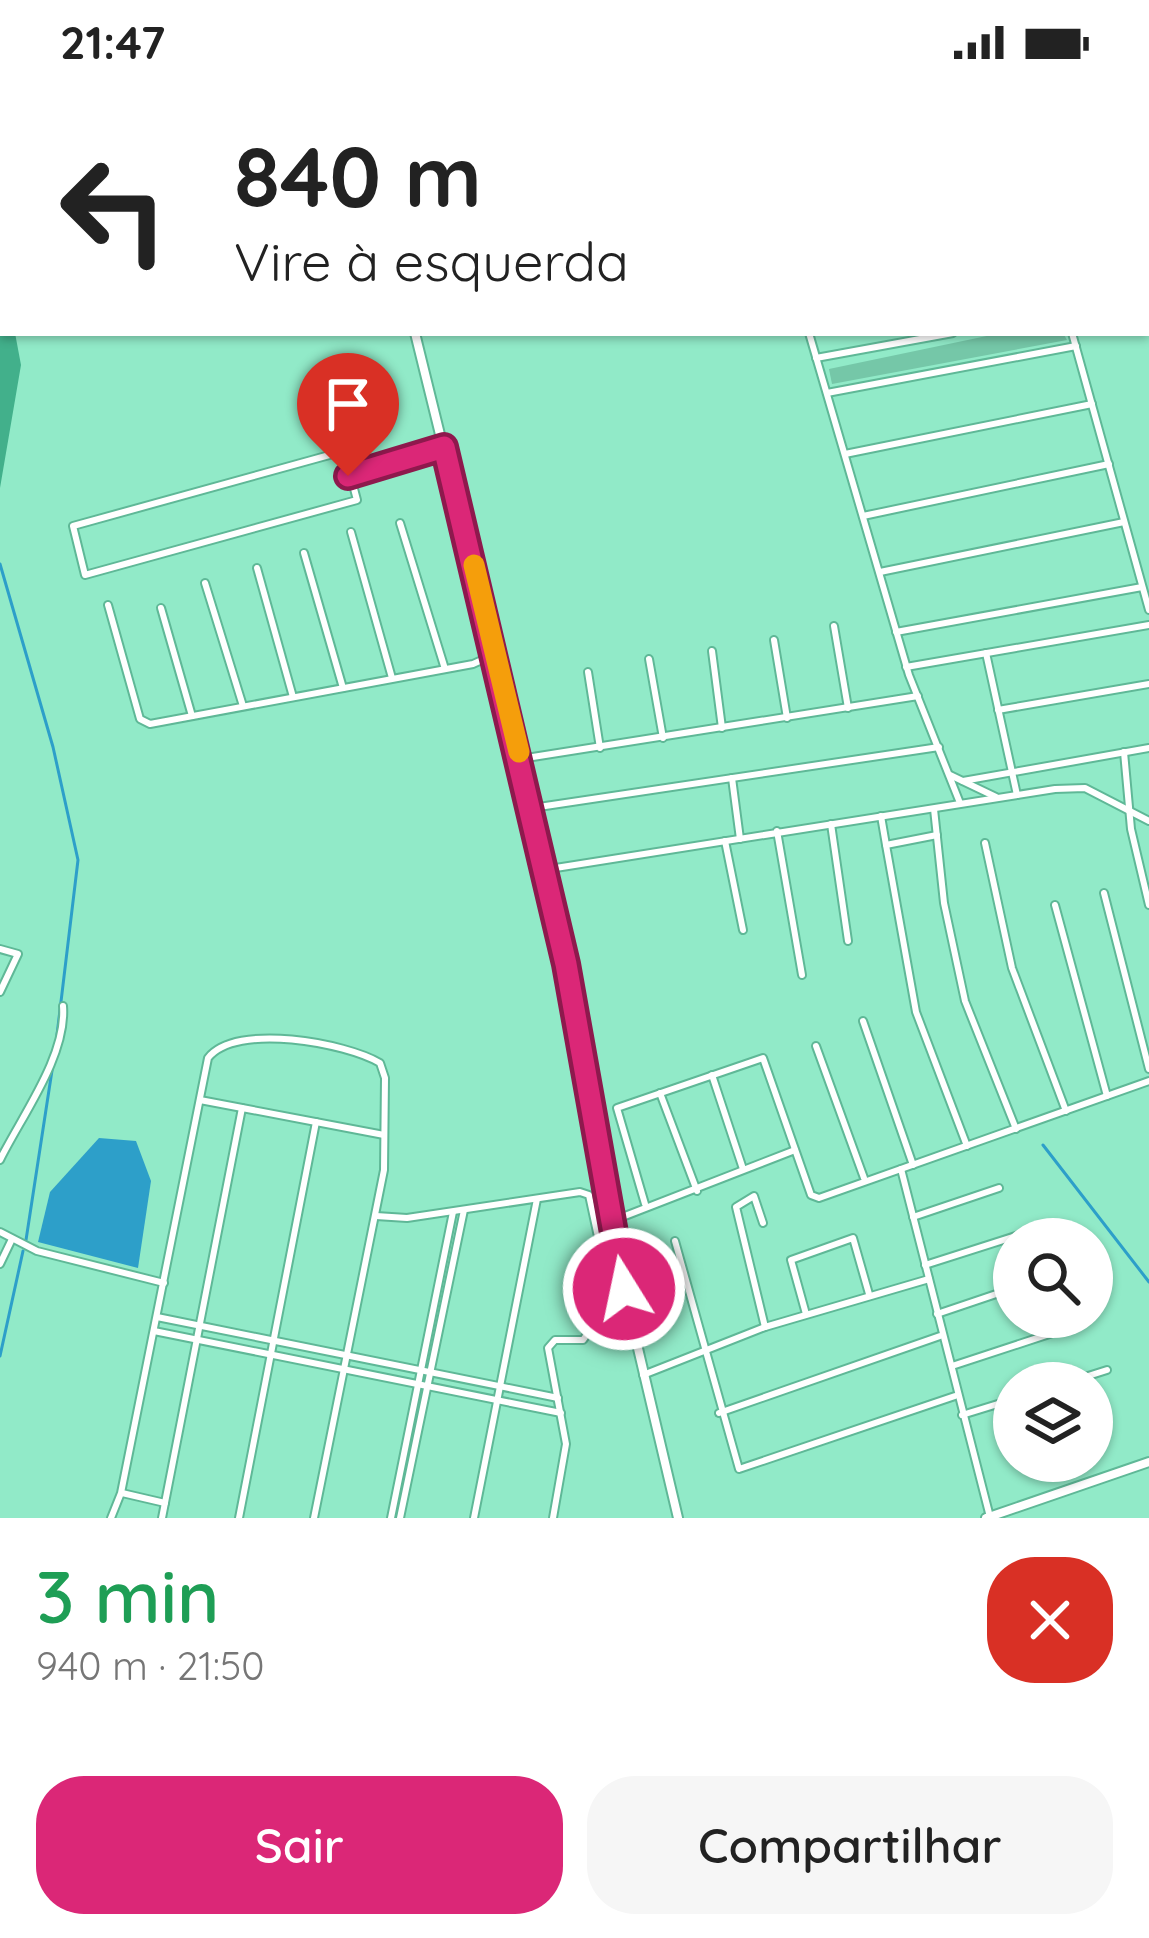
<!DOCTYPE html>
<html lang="pt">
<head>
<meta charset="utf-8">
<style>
  :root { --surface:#fff; --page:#f6f6f6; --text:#222; --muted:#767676; --accent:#db2777 }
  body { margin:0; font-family:Quicksand,sans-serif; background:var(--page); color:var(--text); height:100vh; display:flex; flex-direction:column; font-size:45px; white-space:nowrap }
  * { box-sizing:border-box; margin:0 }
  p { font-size:39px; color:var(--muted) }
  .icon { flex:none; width:66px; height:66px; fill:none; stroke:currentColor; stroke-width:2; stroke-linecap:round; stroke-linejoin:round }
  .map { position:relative; height:1434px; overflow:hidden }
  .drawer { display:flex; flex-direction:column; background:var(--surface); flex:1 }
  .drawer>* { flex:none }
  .top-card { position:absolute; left:0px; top:0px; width:1149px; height:252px; box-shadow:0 3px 9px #0004; background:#fff; color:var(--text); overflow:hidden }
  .controls { position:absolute; left:993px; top:1134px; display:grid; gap:24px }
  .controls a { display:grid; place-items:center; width:120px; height:120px; border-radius:50%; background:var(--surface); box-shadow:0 3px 9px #0004; font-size:60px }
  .pin { position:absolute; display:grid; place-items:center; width:102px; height:102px; color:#fff; margin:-123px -51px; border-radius:50% 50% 50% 0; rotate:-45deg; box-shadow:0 0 12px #0007 }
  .pin .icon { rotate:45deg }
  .me { position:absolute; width:132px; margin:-66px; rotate:350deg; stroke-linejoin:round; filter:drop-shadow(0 0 9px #0008) }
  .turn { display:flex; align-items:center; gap:42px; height:252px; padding:0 36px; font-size:54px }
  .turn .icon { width:156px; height:156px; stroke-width:2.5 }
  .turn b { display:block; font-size:84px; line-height:102px }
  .round { display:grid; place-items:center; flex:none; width:126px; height:126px; border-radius:48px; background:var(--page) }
  .headline { display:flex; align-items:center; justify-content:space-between; height:204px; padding:0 36px }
  h1 { font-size:72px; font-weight:600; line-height:90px; color:#1e9e55 }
  .action { display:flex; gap:24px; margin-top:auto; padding:24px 36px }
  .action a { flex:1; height:138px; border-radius:48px; background:var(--accent); color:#fff; font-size:48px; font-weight:600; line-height:138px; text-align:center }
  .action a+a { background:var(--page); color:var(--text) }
  .status { display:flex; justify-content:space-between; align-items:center; height:84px; padding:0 60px; background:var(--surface); direction:ltr }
  .status svg { height:33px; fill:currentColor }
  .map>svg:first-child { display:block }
  .green { fill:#75c7a8 }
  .forest { fill:#42b08b }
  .water { fill:#2d9fc9 }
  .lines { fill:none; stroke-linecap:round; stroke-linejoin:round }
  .stream { stroke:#2d9fc9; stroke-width:3 }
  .minor-casing { stroke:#5fb897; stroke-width:10 }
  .tertiary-casing { stroke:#5fb897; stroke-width:12 }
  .secondary-casing { stroke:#5fb897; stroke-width:12 }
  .minor { stroke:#fff; stroke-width:6 }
  .tertiary { stroke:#fff; stroke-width:8 }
  .secondary { stroke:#fff; stroke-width:8 }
  .route-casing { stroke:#8e194d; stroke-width:30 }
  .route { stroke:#db2777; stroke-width:21 }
  .slow { stroke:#f59e0b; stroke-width:21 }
</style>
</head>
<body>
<div class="status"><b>21:47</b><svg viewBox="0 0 49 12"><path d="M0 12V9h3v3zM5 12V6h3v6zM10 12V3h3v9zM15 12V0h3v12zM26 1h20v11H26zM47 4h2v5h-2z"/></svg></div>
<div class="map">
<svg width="1149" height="1434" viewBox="0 0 1149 1434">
  <rect width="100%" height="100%" fill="#91eac8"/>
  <path class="green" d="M1001,249H1063L1067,256L832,300L829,285Z"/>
  <path class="forest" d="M0,180L3,249H15L21,281L0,404Z"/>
  <path class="water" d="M99,1054L136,1057L151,1097L138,1184L38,1158L50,1108Z"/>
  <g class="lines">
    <g class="stream">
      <path d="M0,480L53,663L78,776L57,951"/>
      <path d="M1043,1061L1149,1198"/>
      <path d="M26,1156L53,980"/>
      <path d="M0,1272L23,1167"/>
    </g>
    <g class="minor-casing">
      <g id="minor">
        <path d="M809,249L909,591L960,719"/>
        <path d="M1072,249L1149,526"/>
        <path d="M816,274L953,249"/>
        <path d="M827,309L1076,262"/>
        <path d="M344,367L357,416L85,491L73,442Z"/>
        <path d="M845,370L1092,320"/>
        <path d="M350,391L444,363"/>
        <path d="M863,432L1109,380"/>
        <path d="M400,439L445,585"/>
        <path d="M351,448L392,594"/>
        <path d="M304,469L343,604"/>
        <path d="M257,484L293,613"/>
        <path d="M880,488L1124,438"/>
        <path d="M205,499L243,622"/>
        <path d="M108,521L140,635L150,640L473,580L495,570"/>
        <path d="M161,524L192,632"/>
        <path d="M834,542L848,624"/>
        <path d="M896,548L1142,503"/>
        <path d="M774,556L787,634"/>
        <path d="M712,567L722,644"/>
        <path d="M986,569L1017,711"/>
        <path d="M649,575L663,654"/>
        <path d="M906,583L1149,541"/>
        <path d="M588,588L600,664"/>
        <path d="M998,626L1149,600"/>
        <path d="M1124,668L1131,745L1149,821"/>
        <path d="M520,675L918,612"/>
        <path d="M950,691L996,713"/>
        <path d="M732,694L740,755"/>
        <path d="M963,697L1149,664"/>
        <path d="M532,724L939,663"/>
        <path d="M934,725L944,819L965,917L1016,1045"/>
        <path d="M881,732L886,761"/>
        <path d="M831,740L848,857"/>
        <path d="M777,747L802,891"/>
        <path d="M937,751L886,761L916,928L967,1062"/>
        <path d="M725,757L743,846"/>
        <path d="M985,759L1012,884L1066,1027"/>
        <path d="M543,786L1055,705L1085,704L1149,737"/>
        <path d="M1104,809L1149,985"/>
        <path d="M1055,821L1107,1012"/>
        <path d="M0,865L18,870L0,908"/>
        <path d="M863,937L913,1081"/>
        <path d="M816,962L864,1094"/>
        <path d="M712,991L743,1085"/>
        <path d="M660,1009L697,1107"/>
        <path d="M200,1016L384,1051"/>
        <path d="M0,1076C21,1033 67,972 63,922"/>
        <path d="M901,1085L990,1433"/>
        <path d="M645,1120L617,1024L763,974L811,1111L819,1114L1149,997"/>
        <path d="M376,1132L407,1134L580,1108L589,1111L603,1176L588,1249L583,1256H555L548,1264L566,1360L553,1434"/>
        <path d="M913,1133L999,1104"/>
        <path d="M612,1137L795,1066"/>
        <path d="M763,1139L754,1112L736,1123L765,1243"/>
        <path d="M0,1148L37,1167L164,1199"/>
        <path d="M675,1157L739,1385L955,1312"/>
        <path d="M0,1180L12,1155"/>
        <path d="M925,1181L1038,1145"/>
        <path d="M806,1230L791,1176L853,1154L869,1210"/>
        <path d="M937,1230L1014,1204"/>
        <path d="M157,1233L558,1314"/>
        <path d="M154,1247L561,1329"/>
        <path d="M952,1282L1080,1240"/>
        <path d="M643,1291L765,1243L929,1195"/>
        <path d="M1066,1299L1107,1286"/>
        <path d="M719,1329L940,1252"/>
        <path d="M962,1331L1014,1315"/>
        <path d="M122,1409L165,1419"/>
        <path d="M111,1434L121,1409L208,974C236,938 346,959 380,979L385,994L384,1086L314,1434"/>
        <path d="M162,1434L242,1024"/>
        <path d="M239,1434L316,1038"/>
        <path d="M391,1434L453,1128"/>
        <path d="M400,1434L464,1126"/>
        <path d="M474,1434L537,1115"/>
      </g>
    </g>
    <g class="tertiary-casing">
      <g id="tertiary">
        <path d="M233,0L235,3"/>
        <path d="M415,249L532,724L624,1205L678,1434"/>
      </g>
    </g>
    <g class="secondary-casing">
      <path id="secondary" d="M986,1434L1149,1378"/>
    </g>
    <use href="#minor" class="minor"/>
    <use href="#tertiary" class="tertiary"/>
    <use href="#secondary" class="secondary"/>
  </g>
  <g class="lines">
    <g class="route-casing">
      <path id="route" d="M348,392L444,363L566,880L624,1205"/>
    </g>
    <use href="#route" class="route"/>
    <path class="slow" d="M474,481L519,668"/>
  </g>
</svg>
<div class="controls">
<a><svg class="icon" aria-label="search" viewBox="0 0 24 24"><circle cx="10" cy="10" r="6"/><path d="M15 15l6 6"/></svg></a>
<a><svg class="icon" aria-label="layers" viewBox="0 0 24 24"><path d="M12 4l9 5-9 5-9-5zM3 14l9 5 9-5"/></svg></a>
</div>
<div class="pin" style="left:348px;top:392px;background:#d93025"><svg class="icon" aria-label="arrive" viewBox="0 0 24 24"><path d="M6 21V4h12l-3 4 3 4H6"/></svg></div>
<svg class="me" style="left:624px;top:1205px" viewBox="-20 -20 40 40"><circle r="17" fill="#db2777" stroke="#fff" stroke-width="3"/><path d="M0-11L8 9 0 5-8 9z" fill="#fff"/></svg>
<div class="top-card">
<div class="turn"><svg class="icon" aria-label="left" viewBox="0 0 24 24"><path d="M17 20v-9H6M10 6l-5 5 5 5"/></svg><div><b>840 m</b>Vire à esquerda</div></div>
</div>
</div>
<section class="drawer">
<div class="headline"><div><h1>3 min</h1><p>940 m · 21:50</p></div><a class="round" style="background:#d93025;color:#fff"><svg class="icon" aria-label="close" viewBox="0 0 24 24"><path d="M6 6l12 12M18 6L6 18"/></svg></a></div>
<div class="action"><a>Sair</a><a>Compartilhar</a></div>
</section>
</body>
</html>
